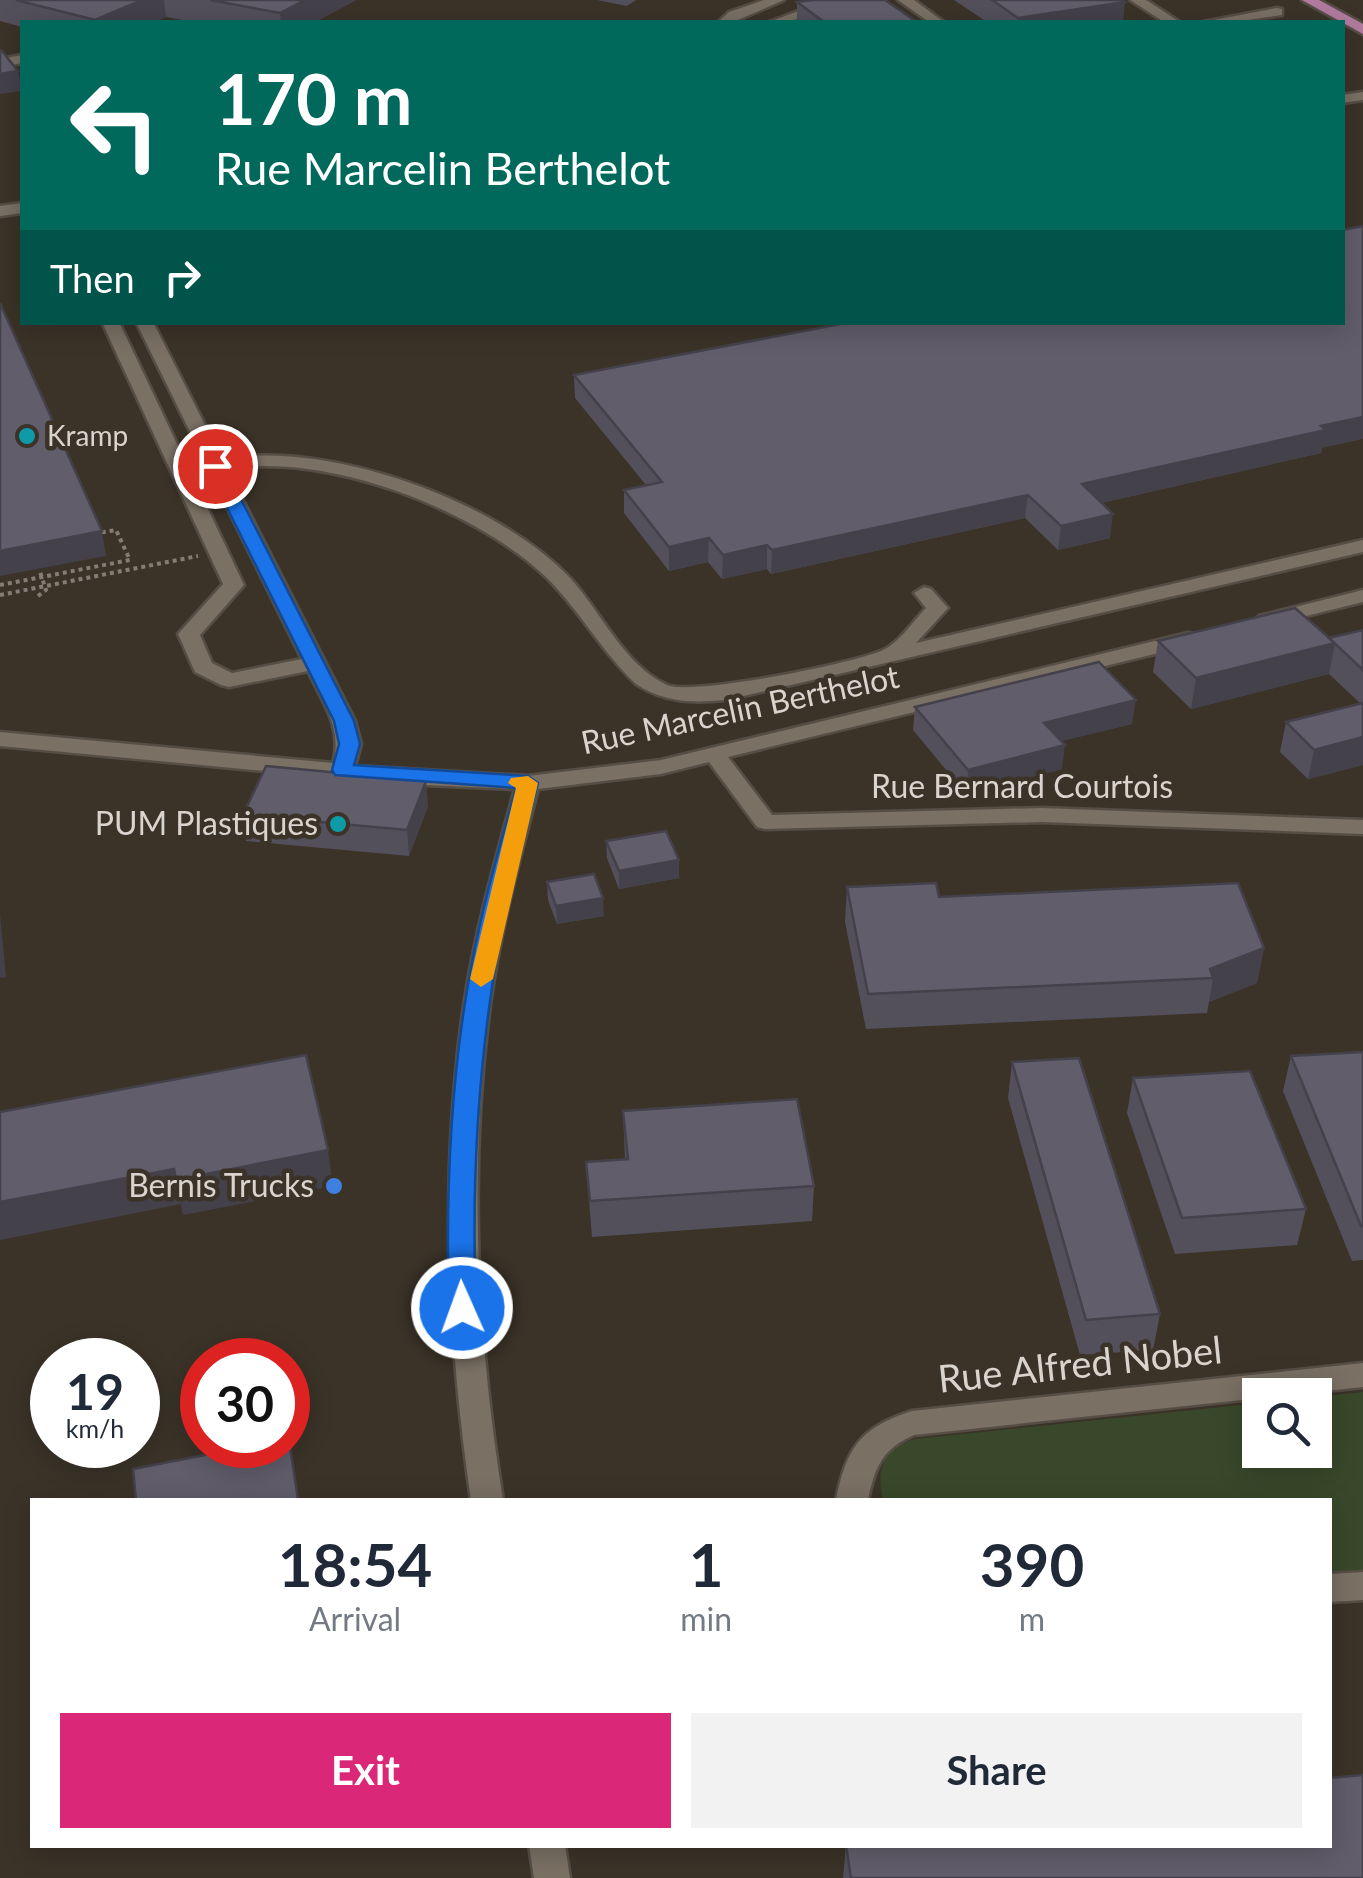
<!DOCTYPE html>
<html lang="en">
<head>
<meta charset="utf-8">
<style>
  :root { --surface:#fff; --page:#f2f2f3; --text:#1f2937; --muted:#747a83; --accent:#db2777 }
  body { margin:0; font-family:Lato,sans-serif; background:var(--page); color:var(--text); height:100vh; display:flex; flex-direction:column; font-size:38px; white-space:nowrap }
  * { box-sizing:border-box; margin:0 }
  p { font-size:32px; color:var(--muted) }
  .icon { flex:none; width:55px; height:55px; fill:none; stroke:currentColor; stroke-width:2; stroke-linecap:round; stroke-linejoin:round }
  .map { position:relative; flex:1; overflow:hidden }
  .drawer { position:absolute; left:30px; top:1498px; width:1302px; height:350px; display:flex; flex-direction:column; background:var(--surface); border-radius:0px; box-shadow:0 5px 25px #0003 }
  .drawer>* { flex:none }
  .hud { position:absolute; left:20px; top:20px; width:1325px; height:305px; border-radius:0px; box-shadow:0 5px 25px #0003; background:#00695c; color:#fff; overflow:hidden }
  .buttons { position:absolute; left:1242px; top:1378px; display:grid; gap:20px }
  .buttons a { display:grid; place-items:center; width:90px; height:90px; border-radius:0px; background:var(--surface); box-shadow:0 5px 25px #0003; font-size:50px }
  .speed { position:absolute; left:30px; top:1338px; display:flex; gap:20px; font-size:50px; font-weight:700; text-align:center }
  .speed>* { display:grid; place-content:center; width:130px; height:130px; border-radius:50%; background:var(--surface); box-shadow:0 5px 25px #0003; line-height:1 }
  .speed small { font-size:25px; font-weight:400 }
  .speed .limit { border:15px solid #d22; background:#fff; color:#111 }
  .pin { position:absolute; display:grid; place-items:center; width:85px; height:85px; color:#fff; margin:-42px; border:5px solid #fff; border-radius:50%; box-shadow:0 2px 10px #0007 }
  .me { position:absolute; width:110px; margin:-55px; rotate:358deg; stroke-linejoin:round; filter:drop-shadow(0 0 8px #0008) }
  .turn { display:flex; align-items:center; gap:35px; height:210px; padding:0 30px; font-size:45px }
  .turn .icon { width:130px; height:130px; stroke-width:2.5 }
  .turn b { display:block; font-size:70px; line-height:85px }
  .then { display:flex; align-items:center; height:95px; padding:0 30px; background:#0003; gap:20px; font-size:38px }
  .eta { display:flex; justify-content:space-evenly; align-items:center; height:170px; text-align:center }
  .eta b { font-size:60px; font-weight:700; line-height:70px }
  .primary-button { display:flex; gap:20px; margin-top:auto; padding:20px 30px }
  .primary-button a { flex:1; height:115px; border-radius:0px; background:var(--accent); color:#fff; font-size:40px; font-weight:700; line-height:115px; text-align:center }
  .primary-button a+a { background:var(--page); color:var(--text) }
  .map>svg:first-child { display:block }
  .green { fill:#39482a }
  .lines { fill:none; stroke-linecap:round; stroke-linejoin:round }
  .minor-casing { stroke:#564e45; stroke-width:5 }
  .major-casing { stroke:#564e45; stroke-width:5 }
  .path { stroke:#857d75; stroke-width:4; stroke-dasharray:4 4; stroke-linecap:butt }
  .minor { fill:#7a7064; fill-rule:evenodd }
  .major { fill:#b27b9f; fill-rule:evenodd }
  .wall { fill:#53505c }
  .shaded-wall { fill:#44414b }
  .building { fill:#615d6b; stroke:#44414b; stroke-width:2.5 }
  .route { fill:#1a73e8; stroke:#114b97; stroke-width:2.5 }
  .slow { fill:#f59e0b }
  .culture-dot { fill:#0f9aa8; stroke:#3b3328; stroke-width:4 }
  .shop-dot { fill:#3f7fe0; stroke:#3b3328; stroke-width:4 }
  .labels { text-anchor:middle; stroke-width:9; stroke-linejoin:round; paint-order:stroke }
  .far-poi-label { font-size:28px; fill:#dad4ce; stroke:#3b3328; text-anchor:start }
  .street-label { font-size:32px; fill:#dad4ce; stroke:#3b3328 }
  .poi-label { font-size:32px; fill:#dad4ce; stroke:#3b3328; text-anchor:end }
  .near-street-label { font-size:38px; fill:#dad4ce; stroke:#3b3328 }
</style>
</head>
<body>
<div class="map">
<svg width="1363" height="1878" viewBox="0 0 1363 1878">
  <rect width="100%" height="100%" fill="#3b3328"/>
  <path class="green" d="M1363,1392V1575L1330,1576V1500H883C876,1468 883,1449 915,1439L1260,1403V1450H1315V1397Z"/>
  <g class="lines">
    <g class="minor-casing">
      <g id="minor">
        <path d="M764,0H784L733,22H718L729,12Z"/>
        <path d="M828,0H848L788,22H769Z"/>
        <path d="M898,0H914L944,22H929Z"/>
        <path d="M1130,0H1146L1180,22H1164Z"/>
        <path d="M1277,8L1282,9V15L1234,22H1203Z"/>
        <path d="M22,55V63L0,67V59Z"/>
        <path d="M1363,92V100L1342,103V95Z"/>
        <path d="M22,203V213L0,216V206Z"/>
        <path d="M102,322H119L244,585L200,635L212,663L232,673L302,659L136,322H153L222,459C328,440 497,500 571,579C601,612 625,666 667,685C692,696 856,663 883,650C899,643 914,620 926,608L914,593L924,587L931,589L948,608L916,643L1363,540V552L726,700C693,703 665,703 636,684C602,652 580,611 547,578C475,509 327,452 227,469L355,721L361,744L355,766L528,776L661,760L1188,633L1196,634L1199,639L1196,644L728,757L772,815L1042,808L1363,820V834L1042,822L765,829L757,827L709,762L661,774L538,789C519,860 500,931 490,1005C468,1171 477,1335 503,1500H471C447,1335 440,1171 464,1005C475,932 495,861 515,789L403,784L0,746V732L333,763C343,729 323,702 308,671L229,687L221,685L195,672L178,634L223,584Z"/>
        <path d="M1363,590V602L1266,626L1255,620L1259,616Z"/>
        <path d="M1363,1363V1387L914,1435C882,1449 875,1467 868,1500H836C847,1447 860,1428 912,1411Z"/>
        <path d="M1363,1572V1600L1330,1602V1574Z"/>
        <path d="M529,1845H565L570,1878H534Z"/>
      </g>
    </g>
    <g class="major-casing">
      <path id="major" d="M1302,0H1319L1363,24V34Z"/>
    </g>
    <g class="path">
      <path d="M0,585L130,560L116,530L98,533"/>
      <path d="M0,595L198,556"/>
      <path d="M38,596L46,590L40,572"/>
    </g>
    <use href="#minor" class="minor"/>
    <use href="#major" class="major"/>
  </g>
  <g class="wall">
    <path d="M0,0H356L315,22H193L166,17L155,22H22V27L0,21Z"/>
    <path d="M597,0H636L627,6Z"/>
    <path d="M954,0H1122L1123,22H987Z"/>
    <path d="M797,2L917,22H797Z"/>
    <path d="M574,375L1322,448L1321,453L1101,503L1110,538L1058,550L1025,518L771,574L767,569L722,579L708,562L669,571L624,513V490L646,485L575,398Z"/>
    <path d="M1363,630V765L1308,779L1280,752L1286,722L1361,704L1329,674L1191,709L1153,672L1158,641L1329,638Z"/>
    <path d="M915,707L1132,724L1061,741L1062,769L966,794L913,730Z"/>
    <path d="M428,806L409,856L246,841L243,815Z"/>
    <path d="M606,841L679,878L619,889L607,858Z"/>
    <path d="M547,882L604,916L557,924L548,900Z"/>
    <path d="M847,887L939,897L1264,948L1257,983L1209,1002L1207,1013L866,1029L845,922Z"/>
    <path d="M1363,1052V1260L1352,1261L1283,1091L1291,1056Z"/>
    <path d="M1012,1062L1160,1314L1153,1350L1080,1355L1008,1098Z"/>
    <path d="M1133,1078L1306,1209L1297,1245L1175,1254L1127,1113Z"/>
    <path d="M623,1111L814,1186L812,1221L592,1237L586,1162L625,1159Z"/>
    <path d="M846,1845H1330L1363,1878H843Z"/>
  </g>
  <g class="shaded-wall">
    <path d="M142,0H164L166,17L155,22H95V20Z"/>
    <path d="M305,0H356L315,22H281L280,13Z"/>
    <path d="M1125,2L1123,22H1018V18Z"/>
    <path d="M18,71L22,91L0,94V74Z"/>
    <path d="M1363,417V439L1322,448L1321,453L1079,508L1082,484Z"/>
    <path d="M1028,495L1025,518L771,574L772,550Z"/>
    <path d="M1113,514L1110,538L1058,550L1061,526Z"/>
    <path d="M102,531L106,556L0,576V551Z"/>
    <path d="M709,538L708,562L669,571V547Z"/>
    <path d="M767,545V569L722,579L723,555Z"/>
    <path d="M1335,643L1329,674L1191,709L1196,678Z"/>
    <path d="M1136,700L1132,724L1041,746L1044,723Z"/>
    <path d="M1363,737V765L1308,779L1314,750Z"/>
    <path d="M1065,745L1062,769L966,794L968,770Z"/>
    <path d="M426,781L428,806L409,856L407,830Z"/>
    <path d="M679,860V878L619,889V871Z"/>
    <path d="M603,898L604,916L557,924L556,906Z"/>
    <path d="M0,914L6,977L0,978Z"/>
    <path d="M1264,948L1257,983L1209,1002L1213,978L1210,969Z"/>
    <path d="M328,1150L333,1186L183,1215L176,1180Z"/>
    <path d="M174,1169L181,1204L0,1240V1202Z"/>
  </g>
  <g class="building">
    <path d="M16,0H142L95,20Z"/>
    <path d="M210,0H305L280,13Z"/>
    <path d="M813,0H885L917,22H824L797,2Z"/>
    <path d="M992,0H1122L1125,2L1018,18Z"/>
    <path d="M0,51H2L18,71L0,74Z"/>
    <path d="M1363,226V417L1321,426L1326,430L1082,484L1113,514L1061,526L1028,495L772,550L767,545L723,555L709,538L669,547L624,490L662,482L574,375L851,322H1342V230Z"/>
    <path d="M0,303L102,531L0,551Z"/>
    <path d="M1295,608L1335,643L1196,678L1158,641Z"/>
    <path d="M1363,630V670L1329,638Z"/>
    <path d="M1099,662L1136,700L1044,723L1065,745L968,770L915,707Z"/>
    <path d="M1363,703V737L1314,750L1286,722Z"/>
    <path d="M266,766L426,781L407,830L243,815Z"/>
    <path d="M666,831L679,860L619,871L606,841Z"/>
    <path d="M594,874L603,898L556,906L547,882Z"/>
    <path d="M936,883L939,897L1238,883L1264,948L1210,969L1213,978L868,994L847,887Z"/>
    <path d="M1363,1052V1226H1361L1291,1056Z"/>
    <path d="M306,1055L328,1150L176,1180L174,1169L0,1202V1112Z"/>
    <path d="M1079,1058L1160,1314L1086,1320L1012,1062Z"/>
    <path d="M1250,1071L1306,1209L1182,1218L1133,1078Z"/>
    <path d="M797,1099L814,1186L590,1201L586,1162L628,1159L623,1111Z"/>
    <path d="M288,1439H289L298,1500H136L133,1469L256,1445H288Z"/>
    <path d="M1363,1775V1878H851L846,1845H1330V1778Z"/>
  </g>
  <path class="route" d="M215,460L224,466L354,721L360,744L354,765L528,776L538,783C526,832 510,882 501,932C478,1057 471,1182 476,1308L472,1316L462,1319L453,1316L449,1308C445,1182 451,1053 479,929C489,882 503,835 516,788L335,775L332,770L339,744L334,721L206,466Z"/>
  <path class="slow" d="M528,776L538,783L493,979L481,987L470,979L516,788L508,783L511,778Z"/>
  <g class="culture-dot">
    <circle cx="27" cy="436" r="10"/>
    <circle cx="338" cy="824" r="10"/>
  </g>
  <circle class="shop-dot" cx="334" cy="1186" r="10"/>
  <g class="labels">
    <g class="far-poi-label">
      <text x="47" y="446">Kramp</text>
    </g>
    <g class="street-label">
      <text transform="translate(740 710) rotate(-12)" y="11">Rue Marcelin Berthelot</text>
      <text x="1022" y="798">Rue Bernard Courtois</text>
    </g>
    <g class="poi-label">
      <text x="318" y="835">PUM Plastiques</text>
      <text x="314" y="1197">Bernis Trucks</text>
    </g>
    <g class="near-street-label">
      <text transform="translate(1080 1365) rotate(-6)" y="13">Rue Alfred Nobel</text>
    </g>
  </g>
</svg>
<div class="buttons">
<a><svg class="icon" aria-label="search" viewBox="0 0 24 24"><circle cx="10" cy="10" r="6"/><path d="M15 15l6 6"/></svg></a>
</div>
<div class="speed"><div>19<small>km/h</small></div><div class="limit">30</div></div>
<div class="pin" style="left:215px;top:466px;background:#d93025"><svg class="icon" aria-label="arrive" viewBox="0 0 24 24"><path d="M6 21V4h12l-3 4 3 4H6"/></svg></div>
<svg class="me" style="left:462px;top:1308px" viewBox="-20 -20 40 40"><circle r="17" fill="#1a73e8" stroke="#fff" stroke-width="3"/><path d="M0-11L8 9 0 5-8 9z" fill="#fff"/></svg>
<div class="hud">
<div class="turn"><svg class="icon" aria-label="left" viewBox="0 0 24 24"><path d="M17 20v-9H6M10 6l-5 5 5 5"/></svg><div><b>170 m</b>Rue Marcelin Berthelot</div></div>
<div class="then">Then<svg class="icon" aria-label="right" viewBox="0 0 24 24"><path d="M7 20v-9h11M14 6l5 5-5 5"/></svg></div>
</div>
<section class="drawer">
<div class="eta">
<div><b>18:54</b><p>Arrival</p></div>
<div><b>1</b><p>min</p></div>
<div><b>390</b><p>m</p></div>
</div>
<div class="primary-button"><a>Exit</a><a>Share</a></div>
</section>
</div>
</body>
</html>
